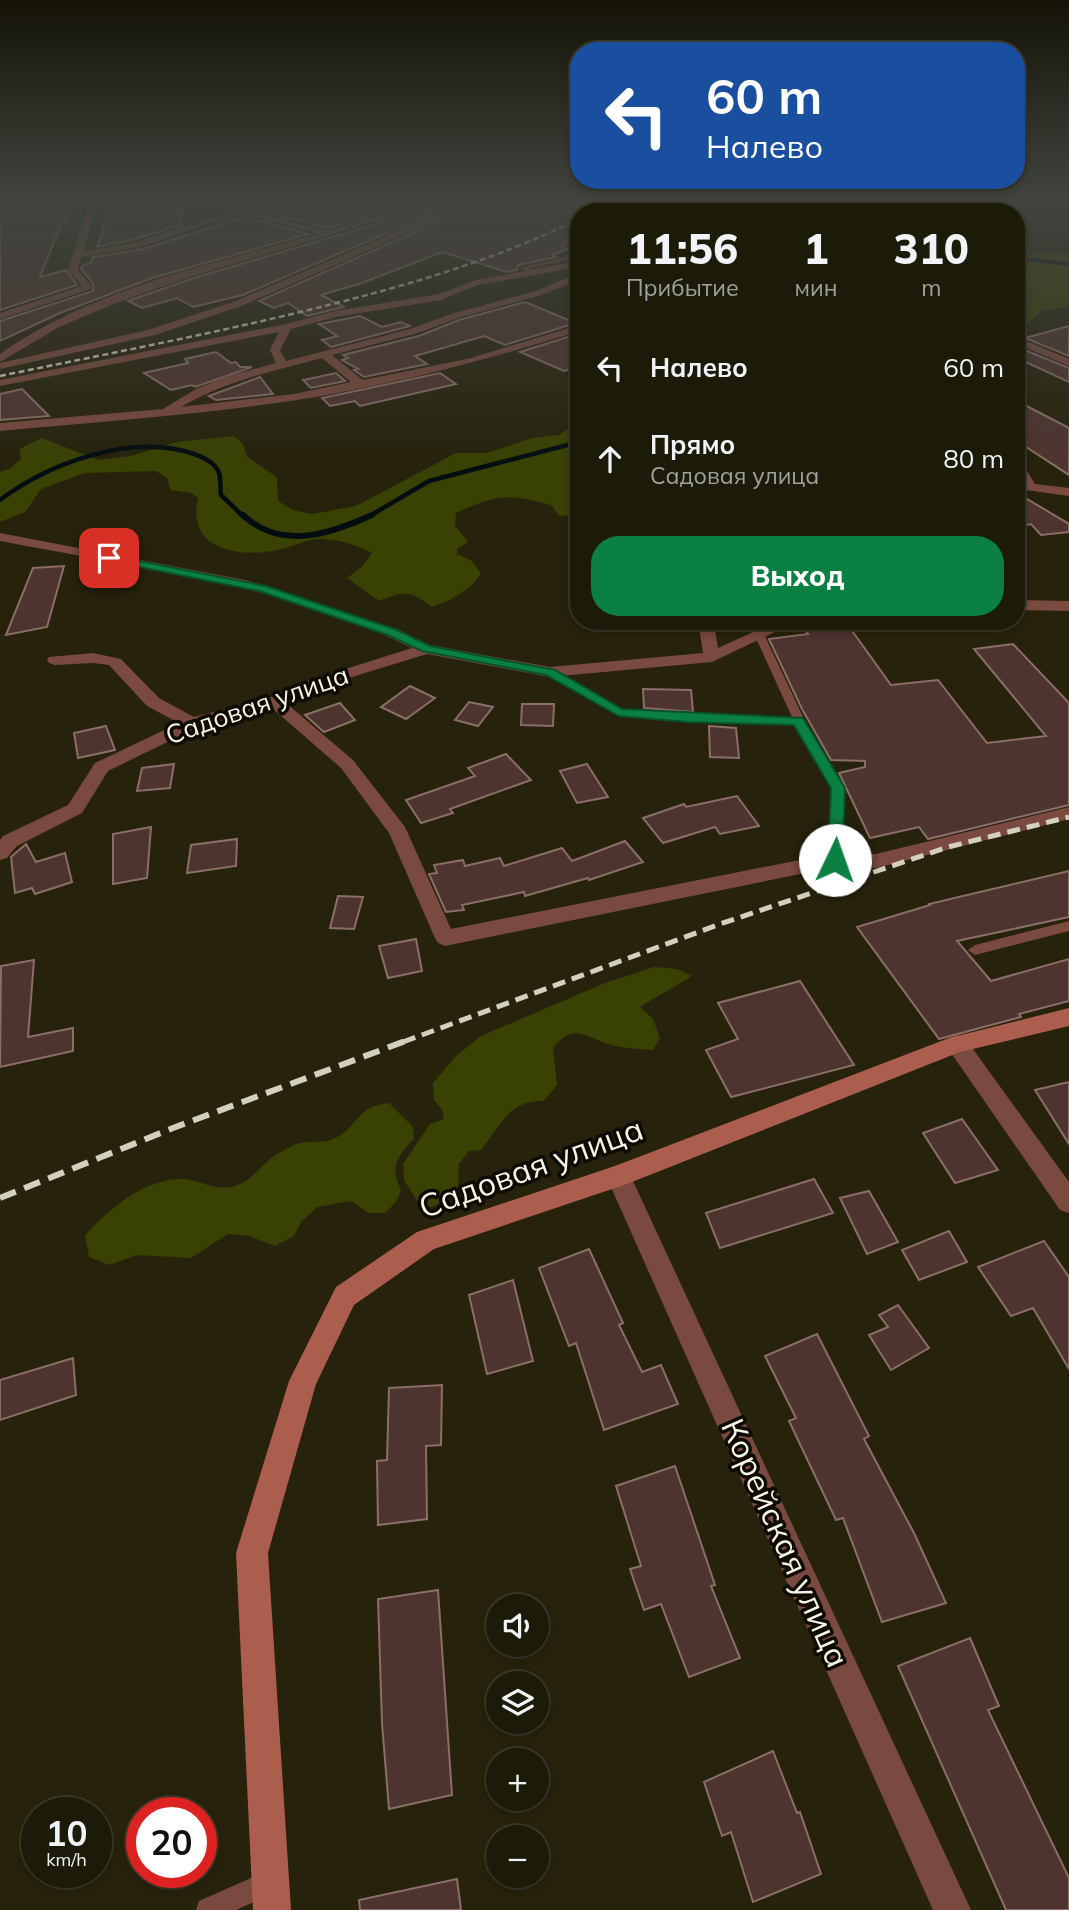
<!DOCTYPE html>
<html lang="ru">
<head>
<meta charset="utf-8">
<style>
  :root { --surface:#1c1a08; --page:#292716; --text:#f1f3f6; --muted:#a0a19c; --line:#3a3829; --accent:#0b8043 }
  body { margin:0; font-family:Mulish,sans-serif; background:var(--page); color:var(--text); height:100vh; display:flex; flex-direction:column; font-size:26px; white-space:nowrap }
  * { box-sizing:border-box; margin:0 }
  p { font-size:23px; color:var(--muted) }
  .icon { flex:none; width:38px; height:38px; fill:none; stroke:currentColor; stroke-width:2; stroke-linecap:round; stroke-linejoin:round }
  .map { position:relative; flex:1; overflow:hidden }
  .side { position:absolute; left:570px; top:203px; width:455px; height:427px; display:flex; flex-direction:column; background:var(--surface); border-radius:28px; box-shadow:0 4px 10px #0003,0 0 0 2px var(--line) }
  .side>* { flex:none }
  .top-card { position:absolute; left:570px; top:42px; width:455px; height:147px; border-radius:28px; box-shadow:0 4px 10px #0003,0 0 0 2px var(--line); background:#1a4fa0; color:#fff; overflow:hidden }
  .controls { position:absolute; left:486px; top:1594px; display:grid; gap:14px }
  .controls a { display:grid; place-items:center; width:63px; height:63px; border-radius:50%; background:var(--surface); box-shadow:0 4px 10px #0003,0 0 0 2px var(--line); font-size:35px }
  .speed { position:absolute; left:21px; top:1797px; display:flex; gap:14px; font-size:35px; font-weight:700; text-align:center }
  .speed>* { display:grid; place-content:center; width:91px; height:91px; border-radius:50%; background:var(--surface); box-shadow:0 4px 10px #0003,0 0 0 2px var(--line); line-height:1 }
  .speed small { font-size:18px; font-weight:400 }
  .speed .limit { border:10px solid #d22; background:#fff; color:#111 }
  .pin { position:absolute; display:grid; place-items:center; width:60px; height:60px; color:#fff; margin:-30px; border-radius:14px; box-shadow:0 4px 10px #0006 }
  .me { position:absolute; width:77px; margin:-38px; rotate:3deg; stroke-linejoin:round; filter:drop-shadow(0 0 5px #0008) }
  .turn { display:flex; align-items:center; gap:24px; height:147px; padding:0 21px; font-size:32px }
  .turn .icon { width:91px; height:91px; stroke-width:2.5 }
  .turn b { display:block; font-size:49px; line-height:60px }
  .eta { display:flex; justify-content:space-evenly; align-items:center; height:119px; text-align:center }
  .eta b { font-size:42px; font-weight:800; line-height:49px }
  .cta { display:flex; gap:14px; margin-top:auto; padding:14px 21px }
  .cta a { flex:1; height:80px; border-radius:28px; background:var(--accent); color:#fff; font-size:28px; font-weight:800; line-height:80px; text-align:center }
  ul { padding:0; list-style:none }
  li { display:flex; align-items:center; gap:21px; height:91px; padding:0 21px }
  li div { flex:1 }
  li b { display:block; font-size:26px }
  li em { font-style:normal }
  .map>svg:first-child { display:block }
  .green { fill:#394103 }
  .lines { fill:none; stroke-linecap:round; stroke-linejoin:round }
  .stream-far2 { stroke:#030d11; stroke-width:3.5 }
  .stream-far1 { stroke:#030d11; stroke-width:4.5 }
  .stream { stroke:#030d11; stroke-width:6 }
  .building { fill:#4e342f; stroke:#8b6e68; stroke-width:2 }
  .lane { fill:#7a493f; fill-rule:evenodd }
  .street { fill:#7a493f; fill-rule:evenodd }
  .secondary { fill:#ab5d4e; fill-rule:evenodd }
  .rail-far2 { stroke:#d3d0c0; stroke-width:2.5; stroke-dasharray:6 3.5; stroke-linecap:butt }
  .rail-far1 { stroke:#d3d0c0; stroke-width:5; stroke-dasharray:13 7; stroke-linecap:butt }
  .rail { stroke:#d3d0c0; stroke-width:6; stroke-dasharray:17 9; stroke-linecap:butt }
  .route { fill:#0b8043; stroke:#07532c; stroke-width:2 }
  .labels { text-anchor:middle; stroke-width:7; stroke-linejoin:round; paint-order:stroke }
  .street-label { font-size:26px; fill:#f7f5e6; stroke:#0d0b04 }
  .near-street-label { font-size:32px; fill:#f7f5e6; stroke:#0d0b04 }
</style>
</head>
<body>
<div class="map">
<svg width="1069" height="1910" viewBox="0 0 1069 1910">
  <rect width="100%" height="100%" fill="#26220b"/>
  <g class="green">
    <path d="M1017,250L1069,254V307L1043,310L1028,324L1017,326Z"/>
    <path d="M579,421V481L567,482L579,505L577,515L559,516L551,505C507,493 497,494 456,513L455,525L468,542L457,549V554L472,561L481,574C467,592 454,599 432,607C409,590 405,591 379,601L347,578L363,566L372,553C356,545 339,539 320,539C305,539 293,547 278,550C238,558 186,550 198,498L191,493L170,490L168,479L156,471L85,473L41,489L25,512L0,522V472L9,469L21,459L19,449L42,438L98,460L131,456L176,442L234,436L243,444L247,457L277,477L278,501L293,510L312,514L356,506L456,453H487L532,438L559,435Z"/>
    <path d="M654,967L677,969L692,976L640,1007L653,1019L660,1038L653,1050C637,1049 618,1048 602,1042C580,1033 571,1026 553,1048L557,1085L544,1101C510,1099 500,1126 481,1150L469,1151L459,1164L458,1193L432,1207L419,1204L404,1180L403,1164L430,1124L444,1119L442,1110L434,1100L433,1083L456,1056L481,1036L605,983Z"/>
    <path d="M389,1103L413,1127L414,1139C398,1155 389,1167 401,1190L396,1202L385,1213H368L351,1201L317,1207L301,1222L294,1236L275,1246L249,1236L228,1234L191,1258L137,1255L109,1265L89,1257L85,1236C108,1209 145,1178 183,1179C201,1180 216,1192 235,1186C254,1180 262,1163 277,1154C284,1150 294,1144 301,1143C311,1140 323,1144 333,1139C360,1127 353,1107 389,1103Z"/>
  </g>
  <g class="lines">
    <path class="stream-far2" d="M1017,258L1069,264"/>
    <g class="stream-far1">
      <path d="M0,500C51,462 132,433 194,454C204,457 216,464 219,473C221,479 220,489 221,495L244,517"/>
      <path d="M368,517L429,481L579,442"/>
    </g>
    <path class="stream" d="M243,515C281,551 330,534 372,515"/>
  </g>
  <g class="building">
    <path d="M303,199H423L328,228L262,211Z"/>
    <path d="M477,199L527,206L535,203L579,214V235L563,244L562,247L567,249L552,255L556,257L518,265L517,270L507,272L442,252L362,283L321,295L344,307L307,316L288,303L274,308L259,301L452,216L456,206Z"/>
    <path d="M437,206L442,209L243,295L193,307L177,298L142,308L128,301L194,278Z"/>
    <path d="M134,209H184L180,225L136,239L97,247L109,211Z"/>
    <path d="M70,211L66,222H62L40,277L66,270L77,285L0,310V216Z"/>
    <path d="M244,217L308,234L152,278L60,313L0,341V321L93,291V283L81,269L82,266L91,263L93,257L143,249Z"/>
    <path d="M525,302L576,323L505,345L484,336L415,356L427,364L364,377L354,370L358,369L342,360L348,358L343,355L419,336L459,320Z"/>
    <path d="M360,316L382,327L401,322L410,326L331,347L322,340L337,336L319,324Z"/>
    <path d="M1069,326V356L1025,338Z"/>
    <path d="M571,336L579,340V367L564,371L520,352Z"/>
    <path d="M1017,347L1069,368V382L1017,358Z"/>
    <path d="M216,352L231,363L236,362L240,367H252L195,387L192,385L171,390L144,373L188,363L185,359Z"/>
    <path d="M336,373L345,381L311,388L303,380Z"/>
    <path d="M440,373L456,384L360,406L355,401L330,406L322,398Z"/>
    <path d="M260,377L273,394L216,400L209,396Z"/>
    <path d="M22,389L49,416L0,420V394Z"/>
    <path d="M1017,401L1069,428V475L1017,441Z"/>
    <path d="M1017,493L1069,524V532L1041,535L1031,524L1017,527Z"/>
    <path d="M64,566L47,627L6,635L33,568Z"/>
    <path d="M800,621H845L891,685L938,680L987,743L1046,736L974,649L1013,644L1069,703V805L928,839L919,827L870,838L839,773L865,767V761L831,760L802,709L769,639L808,634Z"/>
    <path d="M410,686L435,698L406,719L381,707Z"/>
    <path d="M643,689L691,690L693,712L644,708Z"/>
    <path d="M469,702L493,707L478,726L455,720Z"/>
    <path d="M340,703L355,720L324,732L305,715Z"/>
    <path d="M522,704H554L553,726L521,725Z"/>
    <path d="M106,726L115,750L78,758L74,733Z"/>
    <path d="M709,726L736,728L739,758L710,757Z"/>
    <path d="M506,754L531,780L450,809L453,813L421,823L406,800L475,776L468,768Z"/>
    <path d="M174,764L170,788L137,791L142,768Z"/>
    <path d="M587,764L608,797L577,803L560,771Z"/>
    <path d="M737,796L759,826L720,834L715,827L663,843L643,818L684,804L686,807Z"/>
    <path d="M151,827L147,878L113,884V834Z"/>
    <path d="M237,839L236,866L187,873L191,845Z"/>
    <path d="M625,841L643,862L589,880L588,878L525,896L524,892L462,905L464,910L446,912L429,874L437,873L434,865L463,860L465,866L500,858L504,866L562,848L572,861Z"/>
    <path d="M26,844L36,862L65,853L72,882L35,894L32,888L15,893L11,857Z"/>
    <path d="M1069,871V917L957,941L991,981L1069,959V1001L1019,1014L1021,1017L939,1039L857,927L930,905L929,904Z"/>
    <path d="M338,896L363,897L354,929L330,928Z"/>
    <path d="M416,939L422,971L388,978L379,946Z"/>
    <path d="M34,960L28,1037L73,1028V1051L0,1067L1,966Z"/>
    <path d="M800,981L854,1065L731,1097L706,1050L738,1039L718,1003Z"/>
    <path d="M1069,1082V1144L1035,1090Z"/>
    <path d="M962,1119L998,1170L955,1183L923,1133Z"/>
    <path d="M814,1179L833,1213L720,1248L706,1213Z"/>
    <path d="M869,1191L898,1242L867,1254L840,1198Z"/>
    <path d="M949,1231L967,1262L919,1280L902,1250Z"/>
    <path d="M1044,1241L1069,1277V1369L1033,1308L1011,1316L978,1267Z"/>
    <path d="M589,1249L623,1323L619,1325L642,1372L661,1365L678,1404L604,1430L576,1343L569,1346L539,1268Z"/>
    <path d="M513,1280L533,1361L487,1374L469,1295Z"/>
    <path d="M898,1305L929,1348L891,1370L869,1335L888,1327L879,1315Z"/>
    <path d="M817,1334L869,1436L864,1439L914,1533L946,1603L882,1622L843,1518L836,1520L789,1421L796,1418L765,1356Z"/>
    <path d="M73,1358L76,1395L0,1420V1380Z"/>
    <path d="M442,1385L441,1445L426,1446L427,1519L378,1525L377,1461L387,1460L389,1388Z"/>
    <path d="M675,1466L715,1585L711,1586L740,1658L689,1677L661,1604L644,1610L630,1569L641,1566L616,1486Z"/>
    <path d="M438,1590L452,1795L389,1809L382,1723L378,1599Z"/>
    <path d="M970,1638L999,1706L988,1710L1069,1878V1910H1006L898,1666Z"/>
    <path d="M773,1751L797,1813L800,1812L821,1874L753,1902L731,1832L722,1836L704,1782Z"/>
    <path d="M457,1879L461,1910H360L359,1900Z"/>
  </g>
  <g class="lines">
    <g class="lane">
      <path d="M690,199H698L655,212H645Z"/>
      <path d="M745,199H753L708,212H697Z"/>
      <path d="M797,199H805L760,212H749Z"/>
      <path d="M579,238V242L569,247L564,246Z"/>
      <path d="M579,254V258L529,268L533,271L530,273L519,268Z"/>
      <path d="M759,631L764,634L805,721L844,787L840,863L835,864L829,860L832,787L795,724L687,721L619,715L545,672L550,669L554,670L622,709L687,715L792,717L754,634Z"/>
      <path d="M1069,921V931L975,955L968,950L975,945Z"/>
      <path d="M269,1870L278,1873L281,1882L278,1891L236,1910H196L199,1901Z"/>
    </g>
    <g class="street">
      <path d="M90,199H98L97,201L267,199L248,205L231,206L328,231L433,199H445L454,205L451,214L244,305L155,335L0,369V363L148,330L236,301L444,211L445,206L437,203L193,276L116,303L59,327L0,362V354C92,289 211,264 318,234L241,213L143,246L81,257L78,270L91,285V289L0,319V313L82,286L68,270L88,207L0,213V207L89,202ZM96,206H231L227,208L232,211L137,242L83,252Z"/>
      <path d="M833,199H845L832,204L871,212L820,207L802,212H787Z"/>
      <path d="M1023,199H1034L998,212H985Z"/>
      <path d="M579,261V267L478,285L441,300L336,317L291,329L280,350L286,361L410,329L451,314L536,291L579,273V280L542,295L458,318L418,333L332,355L363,380L471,358L579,325V331C484,361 389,386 291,401C195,415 97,422 0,431V423L163,409L196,389L228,376L276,363L270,350L279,332L0,386V380L286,324L335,311L439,294L476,280ZM322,358L351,382L294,394L181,407C225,381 273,371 322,358Z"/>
      <path d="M1017,337L1069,359V366L1017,344Z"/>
      <path d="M1017,462L1022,463L1035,484L1069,488V496L1026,490L1017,475Z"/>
      <path d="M0,533L245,580L397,629L430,645L550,667L703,653L699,627L706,621H725L715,629L718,648L777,621H798L712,662L550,677L427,654L313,689L286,703L353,760L405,827L451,929L835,853L876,854L1069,807V819L876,868L835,867L445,946L438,943L435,938L389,833L341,768L272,708L198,727L108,771L82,813L17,846L7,858L0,860V840L3,836L68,805L95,763L179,723L147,706L109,665L93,663L55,665L49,663L47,660L49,657L93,653L121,659L159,698L194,717L269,698L301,683L412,648C285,584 138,568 0,541Z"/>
      <path d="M1017,600L1069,601V611L1017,610Z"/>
      <path d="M957,1035L965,1038L1069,1182V1213L1060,1210L949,1050L946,1044L949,1038Z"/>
      <path d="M618,1165L627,1168L971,1910H933L606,1176L609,1168Z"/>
    </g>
    <path class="secondary" d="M1069,1008V1026L960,1052L627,1184L434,1249L354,1305L316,1384L268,1553L291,1910H253L236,1553L289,1381L336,1287L417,1232L615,1166L949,1038Z"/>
    <g class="rail-far2">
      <path d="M593,212L614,199"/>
      <path d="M0,376C97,356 195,337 292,314C391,290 487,264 579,219"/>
    </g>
    <path class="rail-far1" d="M403,1042L720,924L948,847L1069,817"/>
    <path class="rail" d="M0,1198L173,1128L408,1040"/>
  </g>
  <linearGradient id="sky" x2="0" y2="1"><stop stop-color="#151306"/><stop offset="0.43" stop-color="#41443f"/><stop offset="1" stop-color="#41443f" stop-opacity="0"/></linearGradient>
  <rect width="1069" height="466" fill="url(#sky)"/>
  <path class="route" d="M109,555L266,586L397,630L430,646L555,670L622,709L803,718L845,788L842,860L835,865L828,860L831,788L794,725L687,722L619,716L546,675L422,651L388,635L259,591L105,560L104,558Z"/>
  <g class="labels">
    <g class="street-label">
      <text transform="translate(257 705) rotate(-19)" y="9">Садовая улица</text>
    </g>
    <g class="near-street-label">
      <text transform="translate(531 1168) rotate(-20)" y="11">Садовая улица</text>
      <text transform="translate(785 1543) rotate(66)" y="11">Корейская улица</text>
    </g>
  </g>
</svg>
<div class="controls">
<a><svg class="icon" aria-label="sound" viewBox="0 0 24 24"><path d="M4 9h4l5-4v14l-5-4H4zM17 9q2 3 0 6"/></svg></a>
<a><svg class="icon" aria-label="layers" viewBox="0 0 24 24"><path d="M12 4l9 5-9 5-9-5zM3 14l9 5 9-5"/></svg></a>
<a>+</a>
<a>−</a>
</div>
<div class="speed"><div>10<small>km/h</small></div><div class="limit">20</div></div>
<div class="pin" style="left:109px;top:558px;background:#d93025"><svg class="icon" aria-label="arrive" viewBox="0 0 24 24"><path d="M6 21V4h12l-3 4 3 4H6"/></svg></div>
<svg class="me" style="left:835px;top:860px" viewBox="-20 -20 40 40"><circle r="19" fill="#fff"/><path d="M0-13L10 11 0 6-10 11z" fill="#0b8043"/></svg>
<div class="top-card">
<div class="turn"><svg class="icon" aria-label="left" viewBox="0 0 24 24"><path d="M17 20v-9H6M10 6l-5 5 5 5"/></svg><div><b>60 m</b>Налево</div></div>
</div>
<section class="side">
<div class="eta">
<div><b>11:56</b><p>Прибытие</p></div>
<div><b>1</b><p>мин</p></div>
<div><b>310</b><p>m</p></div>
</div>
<ul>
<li><svg class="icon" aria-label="left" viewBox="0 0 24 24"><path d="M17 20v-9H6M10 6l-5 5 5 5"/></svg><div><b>Налево</b></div><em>60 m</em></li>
<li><svg class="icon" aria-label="ahead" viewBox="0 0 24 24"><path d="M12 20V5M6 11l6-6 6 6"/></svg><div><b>Прямо</b><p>Садовая улица</p></div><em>80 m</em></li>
</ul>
<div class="cta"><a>Выход</a></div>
</section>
</div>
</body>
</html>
